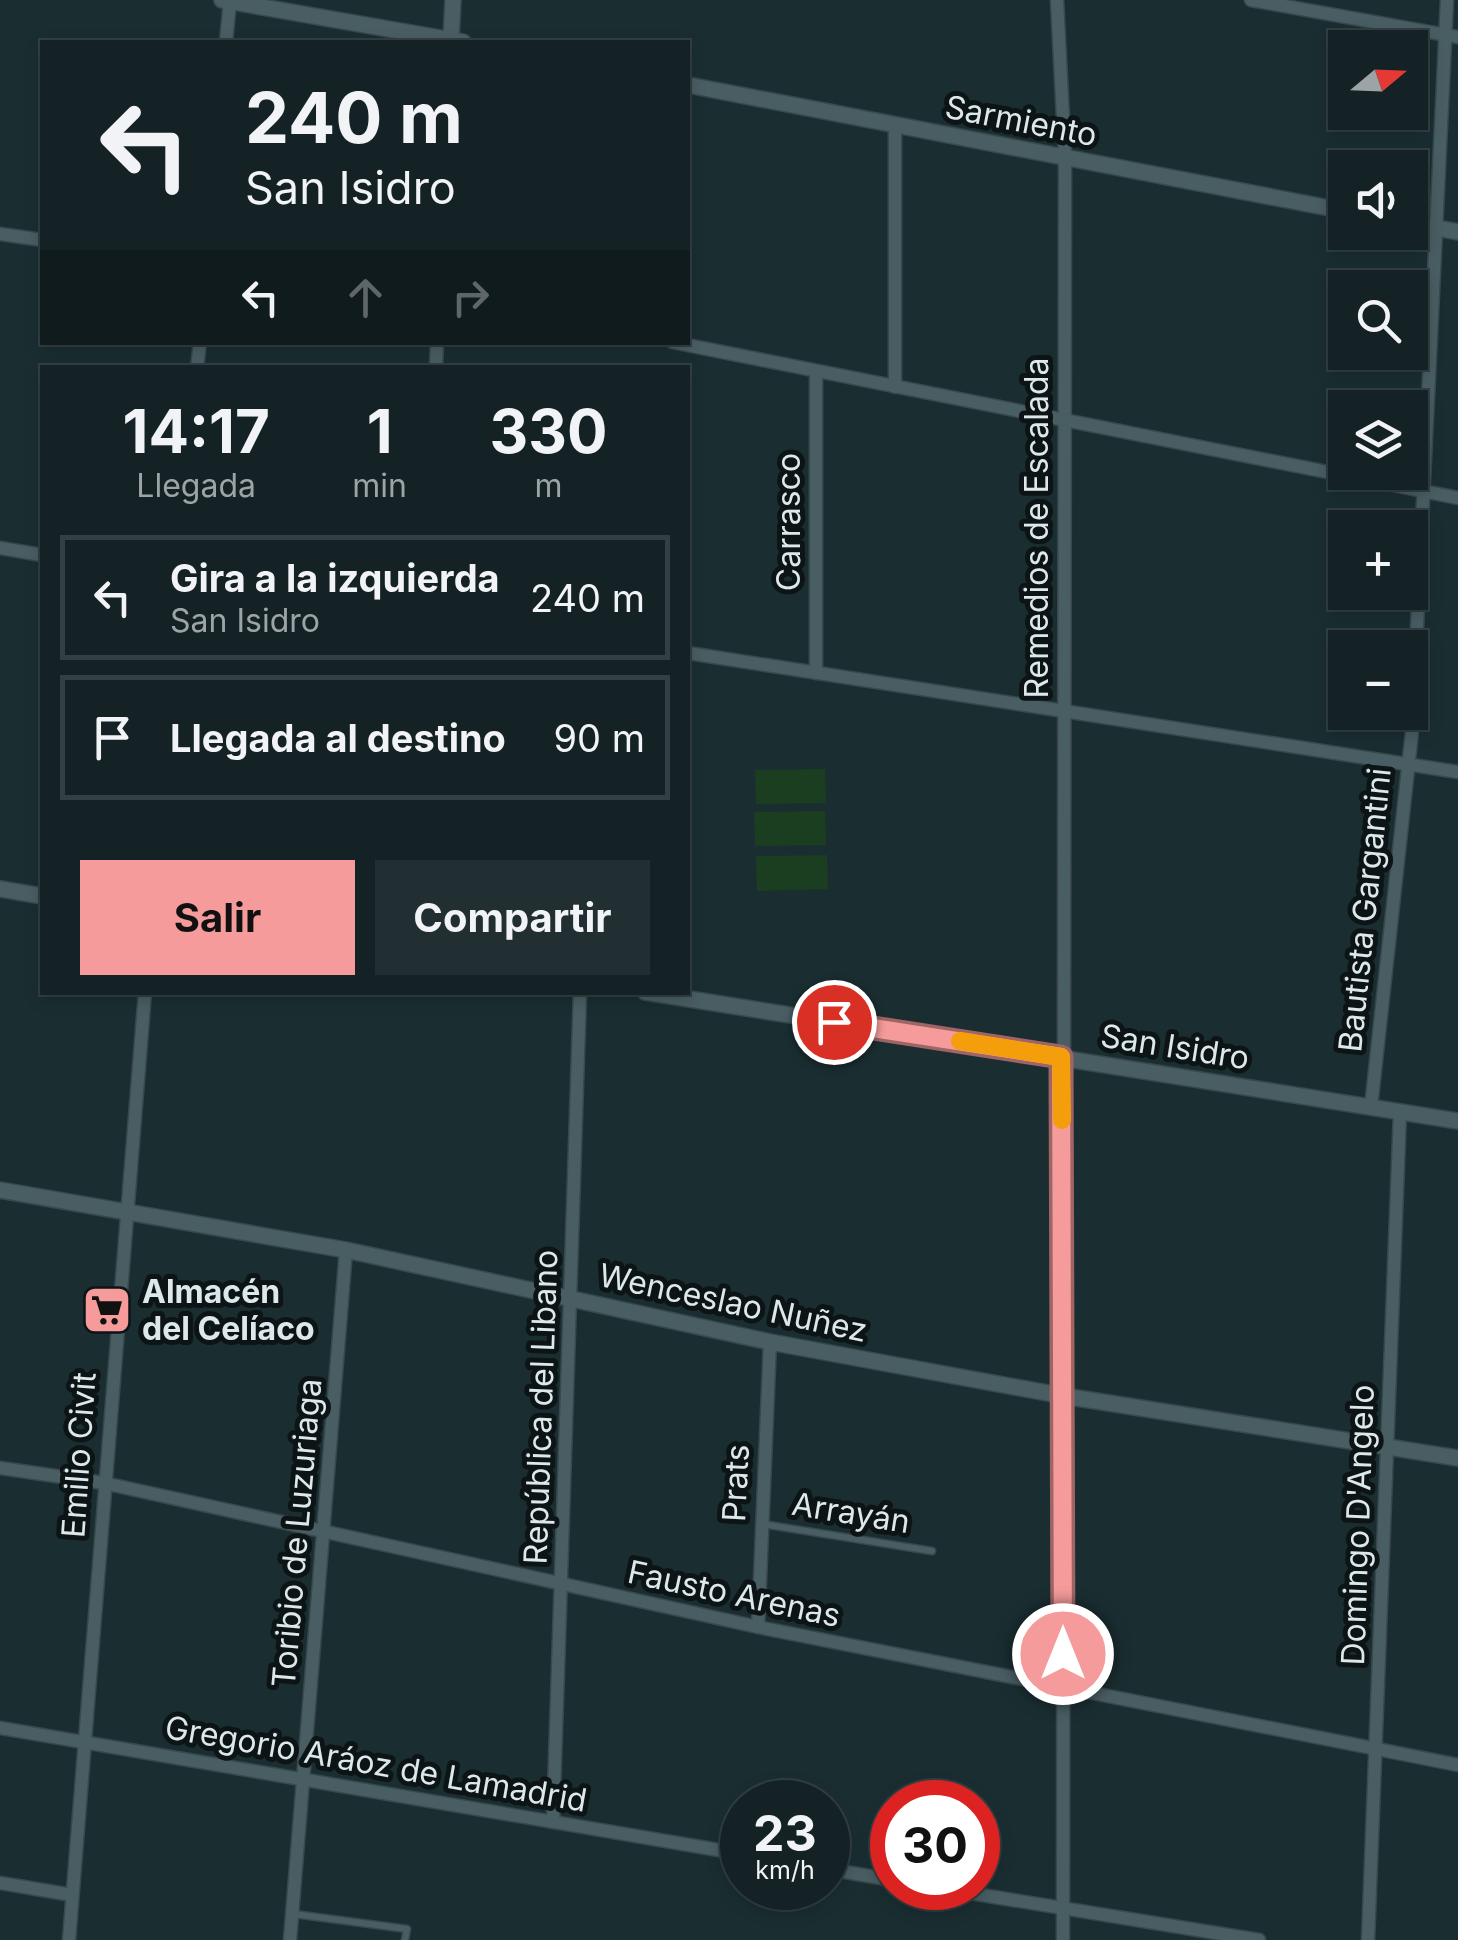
<!DOCTYPE html>
<html lang="es">
<head>
<meta charset="utf-8">
<style>
  :root { --surface:#142226; --page:#212f32; --text:#f1f3f6; --muted:#9da4a7; --line:#333f43; --accent:#f59b9b }
  body { margin:0; font-family:Inter,sans-serif; background:var(--page); color:var(--text); height:100vh; display:flex; flex-direction:column; font-size:38px; white-space:nowrap }
  * { box-sizing:border-box; margin:0 }
  p { font-size:32px; color:var(--muted) }
  .icon { flex:none; width:55px; height:55px; fill:none; stroke:currentColor; stroke-width:2; stroke-linecap:round; stroke-linejoin:round }
  .map { position:relative; flex:1; overflow:hidden }
  .drawer { position:absolute; left:40px; top:365px; width:650px; height:630px; display:flex; flex-direction:column; background:var(--surface); border-radius:0px; box-shadow:0 5px 15px #0003,0 0 0 2px var(--line) }
  .drawer>* { flex:none }
  .guide { position:absolute; left:40px; top:40px; width:650px; height:305px; border-radius:0px; box-shadow:0 5px 15px #0003,0 0 0 2px var(--line); background:#142226; color:var(--text); overflow:hidden }
  .needle { width:65px; rotate:71deg }
  .controls { position:absolute; left:1328px; top:30px; display:grid; gap:20px }
  .controls a { display:grid; place-items:center; width:100px; height:100px; border-radius:0px; background:var(--surface); box-shadow:0 5px 15px #0003,0 0 0 2px var(--line); font-size:50px }
  .speed { position:absolute; left:720px; top:1780px; display:flex; gap:20px; font-size:50px; font-weight:700; text-align:center }
  .speed>* { display:grid; place-content:center; width:130px; height:130px; border-radius:50%; background:var(--surface); box-shadow:0 5px 15px #0003,0 0 0 2px var(--line); line-height:1 }
  .speed small { font-size:25px; font-weight:400 }
  .speed .limit { border:15px solid #d22; background:#fff; color:#111 }
  .pin { position:absolute; display:grid; place-items:center; width:85px; height:85px; color:#fff; margin:-42px; border:5px solid #fff; border-radius:50%; box-shadow:0 2px 10px #0007 }
  .me { position:absolute; width:110px; margin:-55px; rotate:0deg; stroke-linejoin:round; filter:drop-shadow(0 0 8px #0008) }
  .turn { display:flex; align-items:center; gap:35px; height:210px; padding:0 40px; font-size:45px }
  .turn .icon { width:130px; height:130px; stroke-width:2.5 }
  .turn b { display:block; font-size:70px; line-height:85px }
  .lanes { display:flex; align-items:center; height:95px; padding:0 40px; background:#0003; justify-content:center; gap:50px; direction:ltr }
  .lanes .off { opacity:.35 }
  .eta { display:flex; justify-content:space-evenly; align-items:center; height:170px; text-align:center }
  .eta b { font-size:60px; font-weight:700; line-height:70px }
  .primary-button { display:flex; gap:20px; margin-top:auto; padding:20px 40px }
  .primary-button a { flex:1; height:115px; border-radius:0px; background:var(--accent); color:#111; font-size:40px; font-weight:700; line-height:115px; text-align:center }
  .primary-button a+a { background:var(--page); color:var(--text) }
  ul { padding:0; list-style:none }
  li { display:flex; align-items:center; gap:30px; height:125px; margin:0 20px 15px; padding:0 20px; border:5px solid var(--line); border-radius:0px }
  li div { flex:1 }
  li b { display:block; font-size:38px }
  li em { font-style:normal }
  .map>svg:first-child { display:block }
  .green { fill:#1b3d20 }
  .lines { fill:none; stroke-linecap:round; stroke-linejoin:round }
  .service-casing { stroke:#38484c; stroke-width:9 }
  .minor-casing { stroke:#38484c; stroke-width:15 }
  .tertiary-casing { stroke:#38484c; stroke-width:18 }
  .service { stroke:#495e63; stroke-width:6 }
  .minor { stroke:#495e63; stroke-width:12 }
  .tertiary { stroke:#495e63; stroke-width:15 }
  .route-casing { stroke:#9f6565; stroke-width:25 }
  .route { stroke:#f59b9b; stroke-width:18 }
  .slow { stroke:#f59e0b; stroke-width:18 }
  .labels { text-anchor:middle; stroke-width:10; stroke-linejoin:round; paint-order:stroke }
  .street-label { font-size:32px; fill:#dce8eb; stroke:#0c1416 }
  .poi-label { font-size:32px; font-weight:bold; fill:#dce8eb; stroke:#0c1416; text-anchor:start }
</style>
</head>
<body>
<div class="map">
<svg width="1458" height="1940" viewBox="0 0 1458 1940">
  <rect width="100%" height="100%" fill="#1a2e32"/>
  <g class="green">
    <path d="M825,769L826,803L756,804L755,770Z"/>
    <path d="M825,811L826,845L755,846L754,812Z"/>
    <path d="M827,855L828,889L757,891L756,856Z"/>
  </g>
  <g class="lines">
    <g class="service-casing">
      <g id="service">
        <path d="M762,1524L932,1551"/>
        <path d="M294,1914L407,1929L405,1940"/>
      </g>
    </g>
    <g class="minor-casing">
      <g id="minor">
        <path d="M1057,0L1065,157L1063,1940"/>
        <path d="M1251,0L1458,37"/>
        <path d="M226,42L230,1"/>
        <path d="M895,124V387"/>
        <path d="M0,234L42,240"/>
        <path d="M672,342L1458,498"/>
        <path d="M197,368L200,342"/>
        <path d="M436,368L437,342"/>
        <path d="M816,372V673"/>
        <path d="M0,548L42,555"/>
        <path d="M688,653L1458,772"/>
        <path d="M1371,1107L1412,732L1447,0"/>
        <path d="M0,1468L104,1483L758,1627L1458,1765"/>
        <path d="M758,1627L770,1342"/>
        <path d="M0,1728L742,1854"/>
        <path d="M553,1822L580,992"/>
        <path d="M828,1869L892,1880"/>
        <path d="M0,1883L72,1895"/>
        <path d="M939,1888L1259,1940"/>
        <path d="M69,1940L145,992"/>
        <path d="M290,1940L346,1250"/>
        <path d="M1368,1940L1400,1112"/>
      </g>
    </g>
    <g class="tertiary-casing">
      <g id="tertiary">
        <path d="M222,0L463,42"/>
        <path d="M451,40L453,0"/>
        <path d="M688,85L1345,211"/>
        <path d="M1410,223L1458,232"/>
        <path d="M0,889L42,896"/>
        <path d="M645,992L1458,1121"/>
        <path d="M0,1190L346,1250L770,1342L1064,1396L1458,1458"/>
      </g>
    </g>
    <use href="#service" class="service"/>
    <use href="#minor" class="minor"/>
    <use href="#tertiary" class="tertiary"/>
  </g>
  <g class="lines">
    <g class="route-casing">
      <path id="route" d="M834,1022L1061,1057L1063,1654"/>
    </g>
    <use href="#route" class="route"/>
    <path class="slow" d="M960,1041L1061,1057L1062,1120"/>
  </g>
  <defs>
    <g id="supermarket-square" transform="scale(2.5)"><rect x="-9" y="-9" width="18" height="18" rx="4" fill="#f59b9b" stroke="#0c1416"/><path d="M-6-5.5h2.5l.6 2H6L4.5 2H-2.5L-4.4-4H-6ZM-1.5 3.2a1.3 1.3 0 1 0 .1 0ZM3 3.2a1.3 1.3 0 1 0 .1 0Z" fill="#111"/></g>
  </defs>
  <g fill-rule="evenodd">
    <use href="#supermarket-square" x="107" y="1310"/>
  </g>
  <g class="labels">
    <g class="street-label">
      <text transform="translate(1021 121) rotate(11)" y="11">Sarmiento</text>
      <text transform="translate(789 522) rotate(-90)" y="11">Carrasco</text>
      <text transform="translate(1037 528) rotate(-90)" y="11">Remedios de Escalada</text>
      <text transform="translate(1365 910) rotate(-84)" y="11">Bautista Gargantini</text>
      <text transform="translate(1175 1047) rotate(9)" y="11">San Isidro</text>
      <text transform="translate(733 1303) rotate(12)" y="11">Wenceslao Nuñez</text>
      <text transform="translate(541 1407) rotate(-88)" y="11">República del Libano</text>
      <text transform="translate(79 1455) rotate(-86)" y="11">Emilio Civit</text>
      <text transform="translate(736 1483) rotate(-87)" y="11">Prats</text>
      <text transform="translate(851 1513) rotate(9)" y="11">Arrayán</text>
      <text transform="translate(1358 1525) rotate(-88)" y="11">Domingo D'Angelo</text>
      <text transform="translate(297 1533) rotate(-85)" y="11">Toribio de Luzuriaga</text>
      <text transform="translate(734 1594) rotate(12)" y="11">Fausto Arenas</text>
      <text transform="translate(376 1764) rotate(10)" y="11">Gregorio Aráoz de Lamadrid</text>
    </g>
    <g class="poi-label">
      <text x="142" y="1303">Almacén<tspan x="142" dy="37">del Celíaco</tspan></text>
    </g>
  </g>
</svg>
<div class="controls">
<a><svg class="needle" viewBox="-14 -14 28 28"><path d="M0-13l5 13h-10z" fill="#e53935"/><path d="M0 13l5-13h-10z" fill="#9da4a7"/></svg></a>
<a><svg class="icon" aria-label="sound" viewBox="0 0 24 24"><path d="M4 9h4l5-4v14l-5-4H4zM17 9q2 3 0 6"/></svg></a>
<a><svg class="icon" aria-label="search" viewBox="0 0 24 24"><circle cx="10" cy="10" r="6"/><path d="M15 15l6 6"/></svg></a>
<a><svg class="icon" aria-label="layers" viewBox="0 0 24 24"><path d="M12 4l9 5-9 5-9-5zM3 14l9 5 9-5"/></svg></a>
<a>+</a>
<a>−</a>
</div>
<div class="speed"><div>23<small>km/h</small></div><div class="limit">30</div></div>
<div class="pin" style="left:834px;top:1022px;background:#d93025"><svg class="icon" aria-label="arrive" viewBox="0 0 24 24"><path d="M6 21V4h12l-3 4 3 4H6"/></svg></div>
<svg class="me" style="left:1063px;top:1654px" viewBox="-20 -20 40 40"><circle r="17" fill="#f59b9b" stroke="#fff" stroke-width="3"/><path d="M0-11L8 9 0 5-8 9z" fill="#fff"/></svg>
<div class="guide">
<div class="turn"><svg class="icon" aria-label="left" viewBox="0 0 24 24"><path d="M17 20v-9H6M10 6l-5 5 5 5"/></svg><div><b>240 m</b>San Isidro</div></div>
<div class="lanes"><svg class="icon" aria-label="left" viewBox="0 0 24 24"><path d="M17 20v-9H6M10 6l-5 5 5 5"/></svg><svg class="icon off" aria-label="ahead" viewBox="0 0 24 24"><path d="M12 20V5M6 11l6-6 6 6"/></svg><svg class="icon off" aria-label="right" viewBox="0 0 24 24"><path d="M7 20v-9h11M14 6l5 5-5 5"/></svg></div>
</div>
<section class="drawer">
<div class="eta">
<div><b>14:17</b><p>Llegada</p></div>
<div><b>1</b><p>min</p></div>
<div><b>330</b><p>m</p></div>
</div>
<ul>
<li><svg class="icon" aria-label="left" viewBox="0 0 24 24"><path d="M17 20v-9H6M10 6l-5 5 5 5"/></svg><div><b>Gira a la izquierda</b><p>San Isidro</p></div><em>240 m</em></li>
<li><svg class="icon" aria-label="arrive" viewBox="0 0 24 24"><path d="M6 21V4h12l-3 4 3 4H6"/></svg><div><b>Llegada al destino</b></div><em>90 m</em></li>
</ul>
<div class="primary-button"><a>Salir</a><a>Compartir</a></div>
</section>
</div>
</body>
</html>
